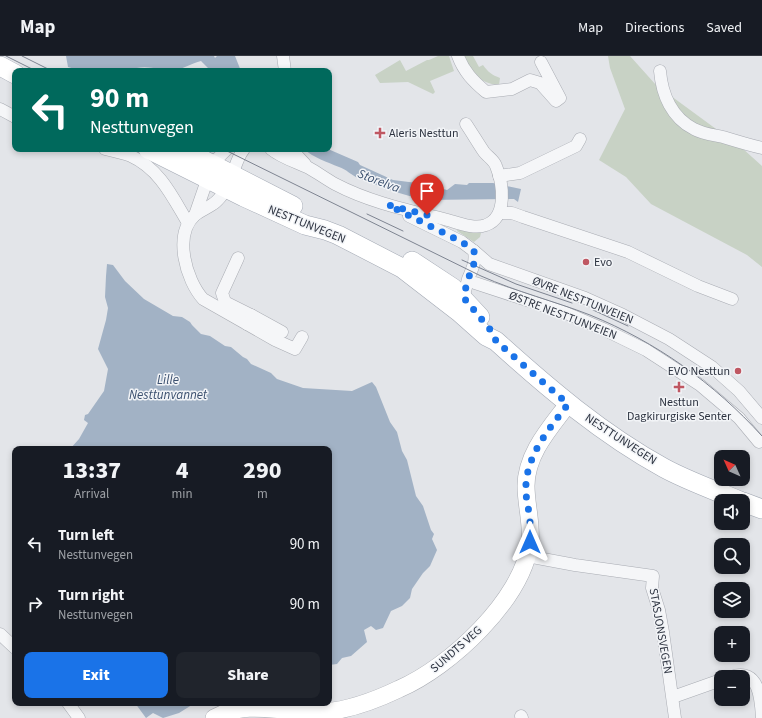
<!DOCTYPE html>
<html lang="en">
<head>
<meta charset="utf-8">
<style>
  :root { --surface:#171b24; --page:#20242c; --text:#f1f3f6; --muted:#9ea1a6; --line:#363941; --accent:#1a73e8 }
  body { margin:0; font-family:"Source Sans 3",sans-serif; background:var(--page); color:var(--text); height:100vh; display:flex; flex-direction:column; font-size:15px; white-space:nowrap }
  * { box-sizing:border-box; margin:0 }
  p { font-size:13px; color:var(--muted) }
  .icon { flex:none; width:22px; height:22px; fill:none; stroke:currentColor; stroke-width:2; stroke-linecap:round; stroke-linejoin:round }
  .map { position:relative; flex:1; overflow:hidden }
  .drawer { position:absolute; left:12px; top:390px; width:320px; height:260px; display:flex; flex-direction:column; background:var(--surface); border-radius:8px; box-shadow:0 2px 6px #0003 }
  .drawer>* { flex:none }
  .guide { position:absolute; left:12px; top:12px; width:320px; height:84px; border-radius:8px; box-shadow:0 2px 6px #0003; background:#00695c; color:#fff; overflow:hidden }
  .needle { width:26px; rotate:315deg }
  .controls { position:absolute; left:714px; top:394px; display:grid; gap:8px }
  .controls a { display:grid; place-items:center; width:36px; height:36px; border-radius:8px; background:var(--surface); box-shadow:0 2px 6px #0003; font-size:20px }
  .pin { position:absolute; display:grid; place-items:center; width:34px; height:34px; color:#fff; margin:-41px -17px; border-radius:50% 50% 50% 0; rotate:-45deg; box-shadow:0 0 4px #0007 }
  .pin .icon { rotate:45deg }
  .me { position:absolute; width:44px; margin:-22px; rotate:0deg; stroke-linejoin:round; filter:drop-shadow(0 0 3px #0008) }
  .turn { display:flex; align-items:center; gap:14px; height:84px; padding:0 12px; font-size:18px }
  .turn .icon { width:52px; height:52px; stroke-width:2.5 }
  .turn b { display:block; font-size:28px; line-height:34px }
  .eta { display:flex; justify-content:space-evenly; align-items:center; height:68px; text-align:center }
  .eta b { font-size:24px; font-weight:800; line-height:28px }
  .cta { display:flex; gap:8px; margin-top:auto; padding:8px 12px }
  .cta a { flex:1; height:46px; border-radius:8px; background:var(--accent); color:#fff; font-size:16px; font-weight:800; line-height:46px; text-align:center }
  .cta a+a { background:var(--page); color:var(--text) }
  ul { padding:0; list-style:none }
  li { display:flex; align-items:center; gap:12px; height:60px; padding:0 12px }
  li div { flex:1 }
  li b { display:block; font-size:15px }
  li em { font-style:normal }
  header { display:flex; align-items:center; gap:24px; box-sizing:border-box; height:56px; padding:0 20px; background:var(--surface); border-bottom:1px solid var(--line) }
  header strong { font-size:19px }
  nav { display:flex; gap:22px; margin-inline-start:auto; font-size:14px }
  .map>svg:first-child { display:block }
  .green { fill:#c8d2c5 }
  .water { fill:#a2b2c5 }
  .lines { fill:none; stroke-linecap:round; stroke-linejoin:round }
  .street-casing { stroke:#a9acb3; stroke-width:13 }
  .secondary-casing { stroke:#a9acb3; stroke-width:18 }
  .primary-casing { stroke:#a3a9b4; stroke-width:20 }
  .street { stroke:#f5f6f8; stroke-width:12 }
  .secondary { stroke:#fff; stroke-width:17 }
  .primary { stroke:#fff; stroke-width:19 }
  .tram { stroke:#7e8491; stroke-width:1 }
  .route { stroke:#1a73e8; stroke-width:7; stroke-dasharray:0 12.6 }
  .poi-dot { fill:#bf5762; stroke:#f2f4f7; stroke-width:1.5 }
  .labels { text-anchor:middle; stroke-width:3; stroke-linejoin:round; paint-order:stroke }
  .poi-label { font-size:12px; fill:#2d3340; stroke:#f2f4f7; text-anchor:start }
  .street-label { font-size:12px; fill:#2d3340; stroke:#f2f4f7 }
  .water-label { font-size:13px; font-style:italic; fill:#3b506f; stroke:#f2f4f7 }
</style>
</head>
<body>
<header>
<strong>Map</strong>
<nav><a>Map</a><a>Directions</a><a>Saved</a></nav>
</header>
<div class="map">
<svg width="762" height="662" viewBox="0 0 762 662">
  <rect width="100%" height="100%" fill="#e3e5e9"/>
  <g class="green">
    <path d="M438,0H449L454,15L430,25L435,36L433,38L408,26L380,27L375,19L400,4L406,15L427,4H429Z"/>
    <path d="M462,0H473L479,11L483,9C488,16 492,19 500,22L499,29C478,27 473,17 462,0Z"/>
    <path d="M608,0H630L656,29L742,92L762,110V211L747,199L651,148L626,121L599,104L625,53L610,12Z"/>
    <path d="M458,172L481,177L480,181L474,186L457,175Z"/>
  </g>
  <g class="water">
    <path d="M66,0H214L215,2L217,0H235L241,15H211L201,5C192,7 182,14 172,14C158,14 143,7 129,15H76L75,13L68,11Z"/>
    <path d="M304,93H328L358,106L360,109L393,124L425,128L447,134L455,128L467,129L469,127H493L521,133L518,146L514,143L425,144C402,139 379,130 358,122C351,119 346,113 339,111C327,106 314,102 304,93Z"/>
    <path d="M107,208L113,209L125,225L144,243L173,260L182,261L190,266L192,269L201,278L210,280L225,290L231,291L243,301L247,303L251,308L271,317L277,323L303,332L352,335L372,326L376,331L390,366L397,376L402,395L407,404L416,440L423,450L431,474L434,478L432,483L437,494L430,510L423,517L412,533L410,542L402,550L391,555L383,572L376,574L371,570L364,574L367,586L351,600L342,602L337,608L329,609V393H70L79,383L88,367L84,364L85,359L88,358L104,335L108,313L98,293L106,264L108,252L105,241L106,220Z"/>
    <path d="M135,647H195L179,657L163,662L153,657L146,662Z"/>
  </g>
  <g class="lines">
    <g class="street-casing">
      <g id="street">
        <path d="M283,0L285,15"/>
        <path d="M458,0C464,16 473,25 486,36L512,33L530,24L540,27L556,45L560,42L541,6"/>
        <path d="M660,15C662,39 672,62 694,73C703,78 714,79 723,81C736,85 749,89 762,92"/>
        <path d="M0,53L15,61"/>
        <path d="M105,93C114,95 123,97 131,100C160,113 173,142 188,167"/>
        <path d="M244,93C234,105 234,122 225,135C222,139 218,145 213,148C207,152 200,155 195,159C173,179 186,224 203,243L275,284L295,293L302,281"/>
        <path d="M271,93C282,102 296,106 309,112C318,117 326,123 335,128C369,146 407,154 444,163C456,166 474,174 486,169C508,161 503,127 496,110C494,104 488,101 484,96C478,87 472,77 466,68"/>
        <path d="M291,93L305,108"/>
        <path d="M499,120L520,117L576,90L580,83"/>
        <path d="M500,157H512L523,161L628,196L698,230L732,243"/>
        <path d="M195,159L213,107L227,93"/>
        <path d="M409,160L462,186L474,195C476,207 472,213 468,223C466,231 464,240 462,248"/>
        <path d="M474,195L489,208L585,242L623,259L669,283L712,311L739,335L762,362"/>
        <path d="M238,202L222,237L225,246L251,259L247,268"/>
        <path d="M475,227L566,257L603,273L646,294L700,329L739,362L759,386"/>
        <path d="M251,259L282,276"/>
        <path d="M527,500L575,509L653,520L652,532L659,554L663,576L675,662"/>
        <path d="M0,578L15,592"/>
        <path d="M731,621C759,611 761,643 762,662"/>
        <path d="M673,641L721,624"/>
        <path d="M68,647L79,662"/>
        <path d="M521,660L522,662"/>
      </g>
    </g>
    <g class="secondary-casing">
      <path id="secondary" d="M214,662C251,642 285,659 324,656C350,654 376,644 399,633C450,611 522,544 530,487C532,467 526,449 526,430C526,398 550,372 568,348"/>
    </g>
    <g class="primary-casing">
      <g id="primary">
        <path d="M0,10L15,18"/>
        <path d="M148,93L244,141L305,169L325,174L338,179L402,212L459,256L486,280L496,285C548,332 602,378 664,412C688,425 714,434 740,445"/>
        <path d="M182,93L293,150"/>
        <path d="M412,205L453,232L480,261"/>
        <path d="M743,446L762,453"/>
      </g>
    </g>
    <use href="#street" class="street"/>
    <use href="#secondary" class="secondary"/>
    <use href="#primary" class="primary"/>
    <g class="tram">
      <path d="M6,0L36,15"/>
      <path d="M22,0L52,15"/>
      <path d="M223,93L481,220C517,236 554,245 590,259C656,286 714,327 762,380"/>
      <path d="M367,158L403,175"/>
      <path d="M462,204L516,228L572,247"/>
      <path d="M593,254L628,270"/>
    </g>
  </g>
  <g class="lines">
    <path class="route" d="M427,159L388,149L462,186L474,195C476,207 472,213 468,223C466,229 465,236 464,242L493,277L496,285L568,348C550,372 528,397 526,428C525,439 528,450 530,462C530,470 530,478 530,486"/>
  </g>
  <g class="poi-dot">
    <path d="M378 71h4v4h4v4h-4v4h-4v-4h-4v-4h4z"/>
    <circle cx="586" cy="206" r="4"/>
    <circle cx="738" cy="315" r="4"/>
    <path d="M677 325h4v4h4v4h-4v4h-4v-4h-4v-4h4z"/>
  </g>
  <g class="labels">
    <g class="poi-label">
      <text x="389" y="81">Aleris Nesttun</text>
      <text x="594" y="210">Evo</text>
      <text x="730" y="319" text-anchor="end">EVO Nesttun</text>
      <text x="679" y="350" text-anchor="middle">Nesttun<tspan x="679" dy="14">Dagkirurgiske Senter</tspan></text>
    </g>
    <g class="street-label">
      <text transform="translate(307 168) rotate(22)" y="4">NESTTUNVEGEN</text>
      <text transform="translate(583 244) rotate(22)" y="4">ØVRE NESTTUNVEIEN</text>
      <text transform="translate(563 259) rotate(21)" y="4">ØSTRE NESTTUNVEIEN</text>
      <text transform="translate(621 383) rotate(33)" y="4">NESTTUNVEGEN</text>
      <text transform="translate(661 575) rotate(80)" y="4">STASJONSVEGEN</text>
      <text transform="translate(456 593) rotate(-41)" y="4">SUNDTS VEG</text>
    </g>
    <g class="water-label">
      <text transform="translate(379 124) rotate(21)" y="5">Storelva</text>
      <text x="168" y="328">Lille<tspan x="168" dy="15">Nesttunvannet</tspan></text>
    </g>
  </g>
</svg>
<div class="controls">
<a><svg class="needle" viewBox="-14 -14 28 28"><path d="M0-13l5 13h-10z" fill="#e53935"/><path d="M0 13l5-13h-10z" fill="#9ea1a6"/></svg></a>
<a><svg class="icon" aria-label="sound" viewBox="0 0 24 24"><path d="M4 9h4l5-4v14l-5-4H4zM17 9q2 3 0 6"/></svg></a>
<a><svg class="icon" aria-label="search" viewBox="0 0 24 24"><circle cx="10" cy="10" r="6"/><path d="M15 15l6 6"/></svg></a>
<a><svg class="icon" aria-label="layers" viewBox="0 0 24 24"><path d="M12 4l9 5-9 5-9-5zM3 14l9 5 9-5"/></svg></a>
<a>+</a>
<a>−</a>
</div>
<div class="pin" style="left:427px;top:159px;background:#d93025"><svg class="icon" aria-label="arrive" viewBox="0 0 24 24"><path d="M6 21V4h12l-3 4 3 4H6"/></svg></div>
<svg class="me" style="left:530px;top:486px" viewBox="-20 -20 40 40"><path d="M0-17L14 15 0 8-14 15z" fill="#1a73e8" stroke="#fff" stroke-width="4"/></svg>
<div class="guide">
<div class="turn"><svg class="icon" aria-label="left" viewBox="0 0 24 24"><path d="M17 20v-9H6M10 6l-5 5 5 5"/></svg><div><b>90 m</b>Nesttunvegen</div></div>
</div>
<section class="drawer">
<div class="eta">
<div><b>13:37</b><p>Arrival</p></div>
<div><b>4</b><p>min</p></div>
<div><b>290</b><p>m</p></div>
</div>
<ul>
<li><svg class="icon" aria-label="left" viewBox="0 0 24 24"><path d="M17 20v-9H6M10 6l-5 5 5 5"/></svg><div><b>Turn left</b><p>Nesttunvegen</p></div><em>90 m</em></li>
<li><svg class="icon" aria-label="right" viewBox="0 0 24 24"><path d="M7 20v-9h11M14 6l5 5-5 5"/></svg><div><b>Turn right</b><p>Nesttunvegen</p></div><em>90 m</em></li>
</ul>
<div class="cta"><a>Exit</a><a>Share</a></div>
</section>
</div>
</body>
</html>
